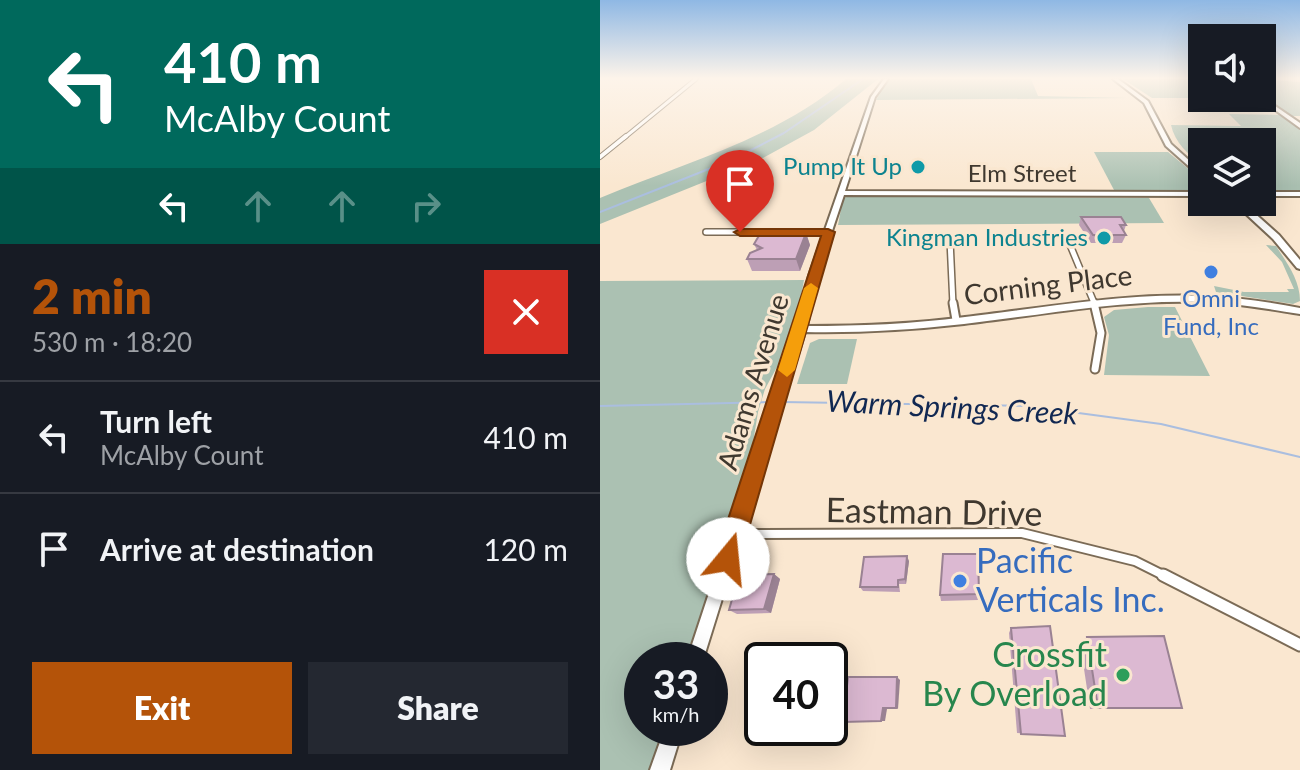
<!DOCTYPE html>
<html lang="en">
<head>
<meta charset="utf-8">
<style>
  :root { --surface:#171b24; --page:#242831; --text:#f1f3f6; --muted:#9ea1a6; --line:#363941; --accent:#b45309 }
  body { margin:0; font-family:Lato,sans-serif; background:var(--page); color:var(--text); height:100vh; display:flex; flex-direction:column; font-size:30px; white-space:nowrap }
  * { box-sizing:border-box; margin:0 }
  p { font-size:26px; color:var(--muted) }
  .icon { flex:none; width:44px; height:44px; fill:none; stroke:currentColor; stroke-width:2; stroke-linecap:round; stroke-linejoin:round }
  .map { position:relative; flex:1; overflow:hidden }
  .sheet { display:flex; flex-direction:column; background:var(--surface); width:600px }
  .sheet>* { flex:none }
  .banner { background:#00695c; color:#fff; overflow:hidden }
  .controls { position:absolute; left:588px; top:24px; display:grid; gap:16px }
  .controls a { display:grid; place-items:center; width:88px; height:88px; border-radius:0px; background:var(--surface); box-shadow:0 8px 32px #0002; font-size:40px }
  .speed { position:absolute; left:24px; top:642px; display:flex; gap:16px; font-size:40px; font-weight:700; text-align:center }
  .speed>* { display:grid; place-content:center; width:104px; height:104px; border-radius:50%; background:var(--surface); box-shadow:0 8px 32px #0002; line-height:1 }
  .speed small { font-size:20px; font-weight:400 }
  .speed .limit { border:4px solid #111; border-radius:12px; background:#fff; color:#111 }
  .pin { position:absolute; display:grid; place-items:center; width:68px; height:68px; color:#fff; margin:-82px -34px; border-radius:50% 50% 50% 0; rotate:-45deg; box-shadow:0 0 8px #0007 }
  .pin .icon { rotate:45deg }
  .me { position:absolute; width:88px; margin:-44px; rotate:17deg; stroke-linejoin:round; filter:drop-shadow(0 0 6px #0008) }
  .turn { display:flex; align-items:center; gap:28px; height:168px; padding:0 32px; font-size:36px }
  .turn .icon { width:104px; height:104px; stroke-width:2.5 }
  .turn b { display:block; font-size:56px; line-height:68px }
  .lanes { display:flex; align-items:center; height:76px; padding:0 32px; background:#0003; justify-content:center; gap:40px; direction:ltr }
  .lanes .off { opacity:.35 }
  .round { display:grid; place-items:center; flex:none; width:84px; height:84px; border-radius:0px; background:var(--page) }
  .summary { display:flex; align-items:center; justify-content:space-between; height:136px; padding:0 32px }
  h1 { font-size:48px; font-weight:800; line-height:60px; color:var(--accent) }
  .action { display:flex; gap:16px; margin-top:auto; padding:16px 32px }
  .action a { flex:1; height:92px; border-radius:0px; background:var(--accent); color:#fff; font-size:32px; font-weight:800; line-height:92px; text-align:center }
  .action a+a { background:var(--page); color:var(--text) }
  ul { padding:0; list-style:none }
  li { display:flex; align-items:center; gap:24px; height:112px; padding:0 32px; border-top:2px solid var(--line) }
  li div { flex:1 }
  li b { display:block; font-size:30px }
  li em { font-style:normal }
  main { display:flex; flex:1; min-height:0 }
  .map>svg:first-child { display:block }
  .green { fill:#abc1b2 }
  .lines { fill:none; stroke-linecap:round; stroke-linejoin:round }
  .stream { stroke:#aabedf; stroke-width:2 }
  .street-far5-casing { stroke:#7b6b56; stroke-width:5 }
  .street-far4-casing { stroke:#7b6b56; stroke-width:6 }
  .street-far3-casing { stroke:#7b6b56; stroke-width:8 }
  .street-far2-casing { stroke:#7b6b56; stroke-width:11 }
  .street-far1-casing { stroke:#7b6b56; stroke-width:12 }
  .street-casing { stroke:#7b6b56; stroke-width:15 }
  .secondary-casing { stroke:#7b6b56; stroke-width:4 }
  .primary-casing { stroke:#7b6b56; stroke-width:4 }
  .street-far5 { stroke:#fff; stroke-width:3 }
  .street-far4 { stroke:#fff; stroke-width:4 }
  .street-far3 { stroke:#fff; stroke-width:5 }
  .street-far2 { stroke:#fff; stroke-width:7 }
  .street-far1 { stroke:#fff; stroke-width:8 }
  .street { stroke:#fff; stroke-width:11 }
  .secondary { fill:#fff; fill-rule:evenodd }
  .primary { fill:#fff; fill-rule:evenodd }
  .wall { fill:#bd9fb5 }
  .shaded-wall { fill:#9a8293 }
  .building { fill:#dcb9d2; stroke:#9a8293; stroke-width:2 }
  .route { fill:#b45309; stroke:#753606; stroke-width:2 }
  .slow { fill:#f59e0b }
  .culture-dot { fill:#0f9aa8; stroke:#fae7d0; stroke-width:3 }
  .shop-dot { fill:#3f7fe0; stroke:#fae7d0; stroke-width:3 }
  .leisure-dot { fill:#2e9e5b; stroke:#fae7d0; stroke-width:3 }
  .labels { text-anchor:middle; stroke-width:6; stroke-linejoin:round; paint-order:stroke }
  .far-culture-label { font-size:24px; fill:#0d838f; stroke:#fae7d0; text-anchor:end }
  .far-street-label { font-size:24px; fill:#3f382f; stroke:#fae7d0 }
  .far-shop-label { font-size:24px; fill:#366cbe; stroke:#fae7d0 }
  .street-label { font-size:28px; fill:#3f382f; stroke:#fae7d0 }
  .water-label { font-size:30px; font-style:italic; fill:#112852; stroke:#fae7d0 }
  .near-street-label { font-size:34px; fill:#3f382f; stroke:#fae7d0 }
  .near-shop-label { font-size:34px; fill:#366cbe; stroke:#fae7d0; text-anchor:start }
  .near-leisure-label { font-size:34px; fill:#27864d; stroke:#fae7d0; text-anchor:end }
</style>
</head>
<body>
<main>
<section class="sheet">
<div class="banner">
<div class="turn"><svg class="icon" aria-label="left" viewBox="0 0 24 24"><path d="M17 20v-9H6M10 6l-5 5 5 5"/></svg><div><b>410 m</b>McAlby Count</div></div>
<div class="lanes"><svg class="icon" aria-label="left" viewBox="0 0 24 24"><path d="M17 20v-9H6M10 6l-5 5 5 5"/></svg><svg class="icon off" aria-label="ahead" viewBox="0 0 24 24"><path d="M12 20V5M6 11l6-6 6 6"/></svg><svg class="icon off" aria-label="ahead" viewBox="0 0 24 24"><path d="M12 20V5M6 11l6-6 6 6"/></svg><svg class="icon off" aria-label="right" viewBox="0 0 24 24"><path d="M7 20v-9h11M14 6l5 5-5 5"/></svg></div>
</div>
<div class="summary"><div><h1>2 min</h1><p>530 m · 18:20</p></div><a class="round" style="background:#d93025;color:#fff"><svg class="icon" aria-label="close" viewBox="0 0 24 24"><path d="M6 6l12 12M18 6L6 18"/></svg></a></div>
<ul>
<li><svg class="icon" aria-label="left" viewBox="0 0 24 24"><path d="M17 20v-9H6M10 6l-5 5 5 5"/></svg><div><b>Turn left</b><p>McAlby Count</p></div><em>410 m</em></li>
<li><svg class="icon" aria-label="arrive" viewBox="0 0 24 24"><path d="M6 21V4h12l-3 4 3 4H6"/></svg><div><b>Arrive at destination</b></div><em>120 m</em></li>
</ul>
<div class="action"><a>Exit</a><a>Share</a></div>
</section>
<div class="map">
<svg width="700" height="770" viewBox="0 0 700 770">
  <rect width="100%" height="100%" fill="#fae7d0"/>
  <g class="green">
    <path d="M246,79H278L214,130L161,159L0,224V198C83,163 176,139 246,79Z"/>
    <path d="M288,79H431L438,96L527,98L276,100Z"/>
    <path d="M523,79H602V98H552Z"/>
    <path d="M662,79L700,82V116H691L662,97Z"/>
    <path d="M629,114L682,115L700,128V192H662V142H602V165C588,154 575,143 571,125L641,126Z"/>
    <path d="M494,152H568L602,180V190H514Z"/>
    <path d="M251,196L549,198L564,223L238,225L243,198Z"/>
    <path d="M666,245L676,246C687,263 700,280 700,301L693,304L616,292L614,286L644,292H689L687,289H694L682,262Z"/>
    <path d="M204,280L194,336L165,389L158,412L148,474L89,660H42V728H66L52,770H0V281Z"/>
    <path d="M548,307H575L610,376L504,375L509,335L504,317L514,310Z"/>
    <path d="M219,339H257L247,384H197L210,343Z"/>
  </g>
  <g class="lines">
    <g class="stream">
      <path d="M0,212L134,159L184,133L263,79"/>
      <path d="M182,402L426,406L561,424L700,457"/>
      <path d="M0,406L172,402"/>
    </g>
    <g class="street-far5-casing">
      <path id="street-far5" d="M24,138L96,79"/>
    </g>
    <g class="street-far4-casing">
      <path id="street-far4" d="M0,157L26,136"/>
    </g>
    <g class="street-far3-casing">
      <g id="street-far3">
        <path d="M106,232H228"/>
        <path d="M350,240L353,305"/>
        <path d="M468,240L495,305"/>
      </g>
    </g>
    <g class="street-far2-casing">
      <g id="street-far2">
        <path d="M353,303L356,320"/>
        <path d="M494,303L501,333L495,369"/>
      </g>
    </g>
    <g class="street-far1-casing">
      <path id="street-far1" d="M136,534L422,533L535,561L567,577"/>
    </g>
    <g class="street-casing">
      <path id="street" d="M563,575L700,645"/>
    </g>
    <g class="secondary-casing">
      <g id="secondary">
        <path d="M284,79H288L275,97L245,191L602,192V196L244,195L217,276L207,326C260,326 312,324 365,317C444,308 523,293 603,296C636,297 668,302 700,308V314C668,309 636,303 603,302C523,299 443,315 364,324C311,330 258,333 205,332L103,660H87L196,329L209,276L271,97Z"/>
        <path d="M662,97L700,123V128L660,99Z"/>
        <rect x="662" y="192" width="38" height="4"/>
        <path d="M65,728H83L70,770H50Z"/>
      </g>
    </g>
    <g class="primary-casing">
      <g id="primary">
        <path d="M513,79H518L548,101L571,144L602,172V178L566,146L544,103Z"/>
        <path d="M633,202H642L679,235L700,260V269L697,268L673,239Z"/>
      </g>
    </g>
    <use href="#street-far5" class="street-far5"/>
    <use href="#street-far4" class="street-far4"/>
    <use href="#street-far3" class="street-far3"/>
    <use href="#street-far2" class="street-far2"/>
    <use href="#street-far1" class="street-far1"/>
    <use href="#street" class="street"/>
    <use href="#secondary" class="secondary"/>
    <use href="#primary" class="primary"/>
  </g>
  <g class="wall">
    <path d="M481,217L526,225L524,231L526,235L522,243H491L479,225Z"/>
    <path d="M206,233L210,245L200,271H152L147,259L157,250L154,244Z"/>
    <path d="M309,561L306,584H299L300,592L263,591L260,587Z"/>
    <path d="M174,574L180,579L171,613L137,614L129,610Z"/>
    <path d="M379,594L378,600L341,601L340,595Z"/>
    <path d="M411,628L465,736L417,733L409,633Z"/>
    <path d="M487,637L582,708L490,709L480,642Z"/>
  </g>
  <g class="shaded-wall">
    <path d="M206,233L210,245L200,271L196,259Z"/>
    <path d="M307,556L309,561L306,584L305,579Z"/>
    <path d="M174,574L180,579L171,613L164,609Z"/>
    <path d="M297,677L300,680L298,709L296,708Z"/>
    <path d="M283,708L287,709L285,721H281Z"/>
  </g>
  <g class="building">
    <path d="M481,217H521L526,225H520L526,235H493Z"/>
    <path d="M206,233L196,259H147L150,253L162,248L154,244L160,234Z"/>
    <path d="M343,554H378L379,594L340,595Z"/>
    <path d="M307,556L305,579L298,580V587H260L264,557Z"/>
    <path d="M174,574L164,609L129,610L139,575Z"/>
    <path d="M450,626L465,736L421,734L411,628Z"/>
    <path d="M564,636L582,708H498L487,637Z"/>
    <path d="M248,677H297L296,708H283L281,721L243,722Z"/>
  </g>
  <linearGradient id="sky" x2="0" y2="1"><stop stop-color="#8fb8e4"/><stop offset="0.42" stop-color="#fdf4ea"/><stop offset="1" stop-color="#fdf4ea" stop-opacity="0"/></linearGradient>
  <rect width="700" height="186" fill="url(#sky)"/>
  <path class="route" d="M228,229L235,232L140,559L136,568L128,571L119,568L115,559L221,236H140L134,232L140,229Z"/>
  <path class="slow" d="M211,283L218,288L195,370L187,377L178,370L204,288Z"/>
  <g class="culture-dot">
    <circle cx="318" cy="167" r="8"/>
    <circle cx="504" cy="238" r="8"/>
  </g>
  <g class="shop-dot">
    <circle cx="611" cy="272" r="8"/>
    <circle cx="360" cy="581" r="8"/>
  </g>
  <circle class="leisure-dot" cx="523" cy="675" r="8"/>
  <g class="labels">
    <g class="far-culture-label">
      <text x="302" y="175">Pump It Up</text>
      <text x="488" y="246">Kingman Industries</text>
    </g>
    <g class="far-street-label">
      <text x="422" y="182">Elm Street</text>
    </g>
    <g class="far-shop-label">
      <text x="611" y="307">Omni<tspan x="611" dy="28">Fund, Inc</tspan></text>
    </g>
    <g class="street-label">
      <text transform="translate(448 285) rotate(-7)" y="10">Corning Place</text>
      <text transform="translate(153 382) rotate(-73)" y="10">Adams Avenue</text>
    </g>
    <g class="water-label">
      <text transform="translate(352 408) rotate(3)" y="10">Warm Springs Creek</text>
    </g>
    <g class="near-street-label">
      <text transform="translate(334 512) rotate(1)" y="12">Eastman Drive</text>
    </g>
    <g class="near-shop-label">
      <text x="376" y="573">Pacific<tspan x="376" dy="39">Verticals Inc.</tspan></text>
    </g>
    <g class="near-leisure-label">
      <text x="507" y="667">Crossfit<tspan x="507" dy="39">By Overload</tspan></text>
    </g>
  </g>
</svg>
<div class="controls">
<a><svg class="icon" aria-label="sound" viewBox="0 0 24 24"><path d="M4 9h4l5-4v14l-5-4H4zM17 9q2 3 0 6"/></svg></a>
<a><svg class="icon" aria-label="layers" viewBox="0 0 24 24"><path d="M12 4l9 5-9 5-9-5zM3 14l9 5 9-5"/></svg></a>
</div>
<div class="speed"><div>33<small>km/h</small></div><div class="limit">40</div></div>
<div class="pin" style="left:140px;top:232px;background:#d93025"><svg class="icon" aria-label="arrive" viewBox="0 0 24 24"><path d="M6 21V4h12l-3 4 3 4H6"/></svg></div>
<svg class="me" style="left:128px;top:559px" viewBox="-20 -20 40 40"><circle r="19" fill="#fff"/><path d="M0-13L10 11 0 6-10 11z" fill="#b45309"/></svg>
</div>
</main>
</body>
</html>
